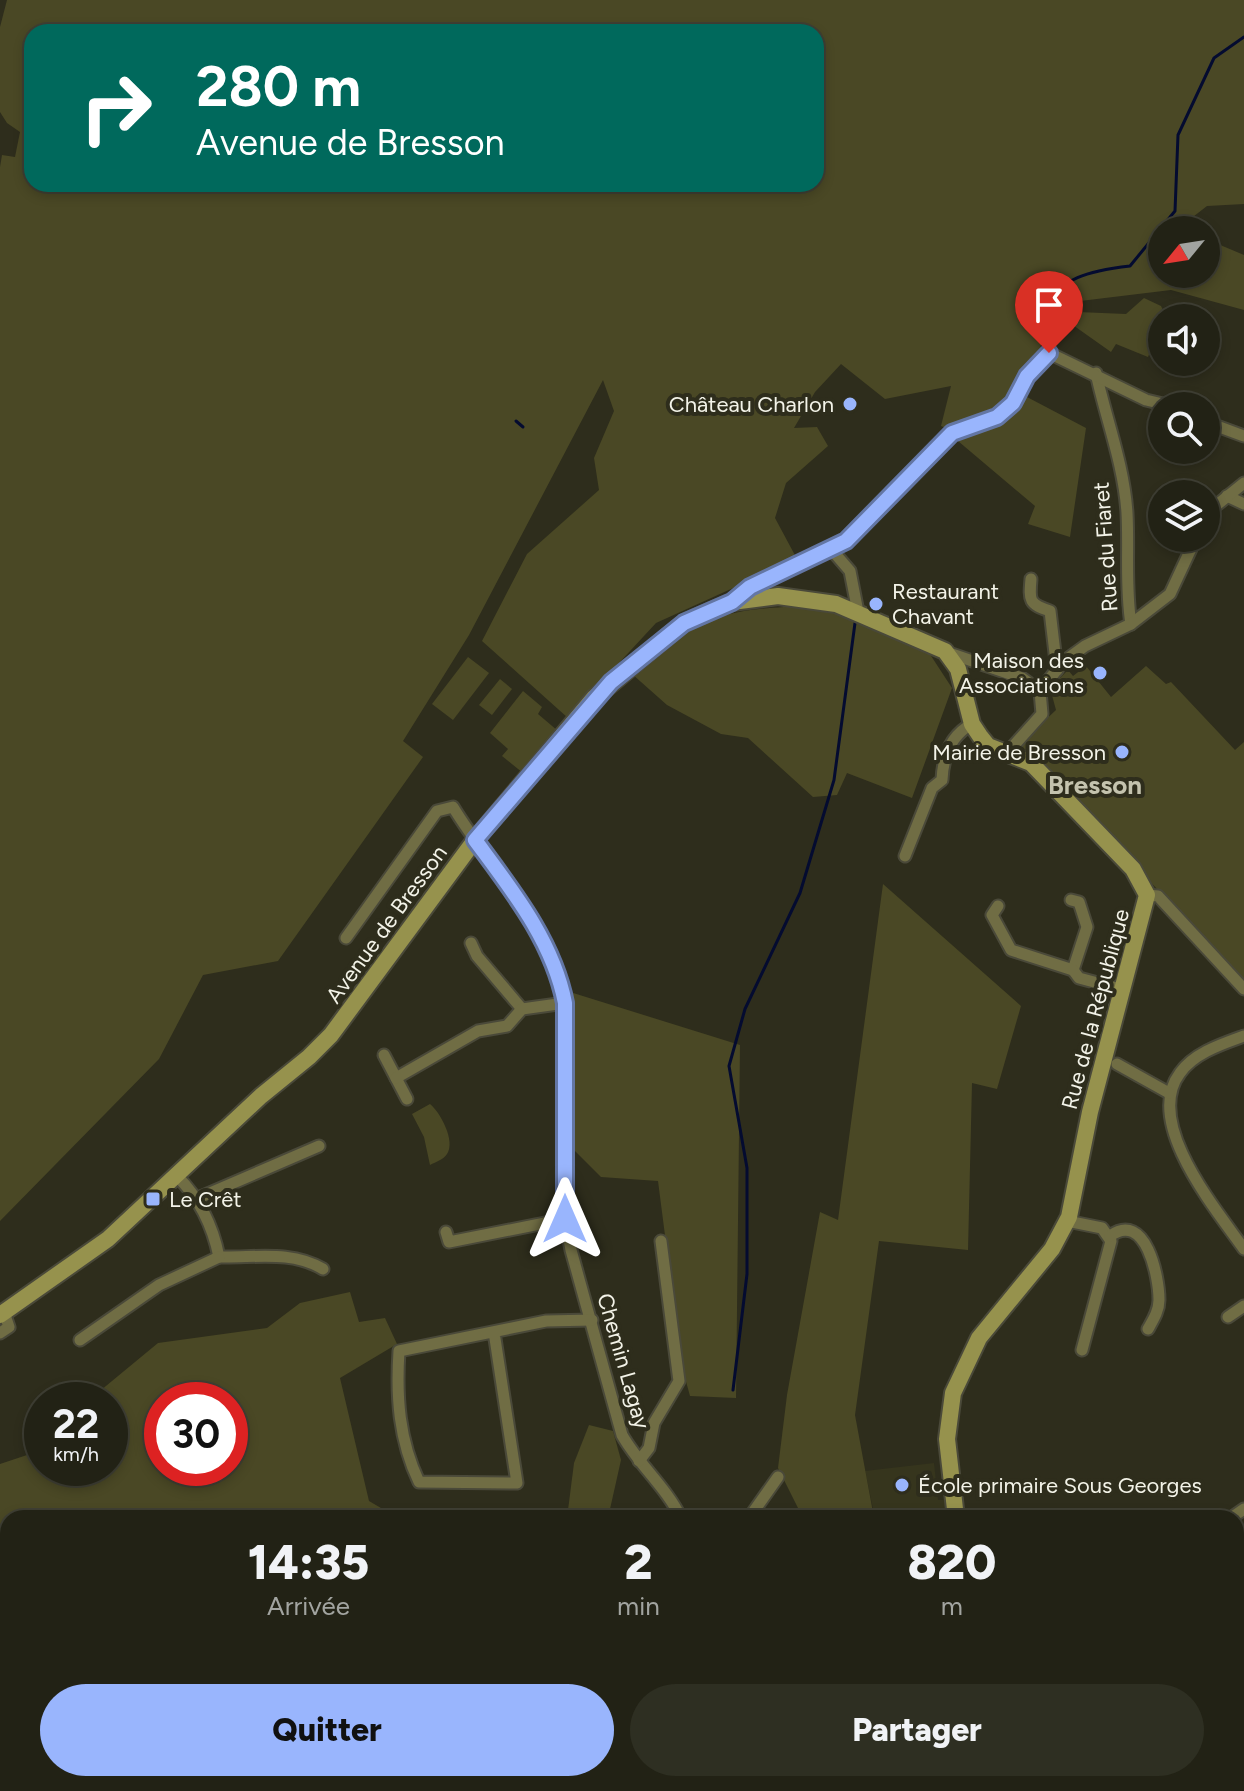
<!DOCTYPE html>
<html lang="fr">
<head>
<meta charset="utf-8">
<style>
  :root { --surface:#222215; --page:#2e2f22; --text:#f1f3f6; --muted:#a2a4a0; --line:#3f3f34; --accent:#99b5fd }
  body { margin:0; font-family:Figtree,sans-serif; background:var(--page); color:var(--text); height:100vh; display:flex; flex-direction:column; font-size:30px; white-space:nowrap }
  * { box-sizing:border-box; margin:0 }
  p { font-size:26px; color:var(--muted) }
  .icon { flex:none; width:44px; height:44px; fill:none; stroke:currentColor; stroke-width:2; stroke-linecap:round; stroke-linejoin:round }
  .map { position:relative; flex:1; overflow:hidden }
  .side { position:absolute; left:0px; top:1510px; width:1244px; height:282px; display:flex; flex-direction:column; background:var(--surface); border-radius:24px 24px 0 0; box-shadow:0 4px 12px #0003,0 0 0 2px var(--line) }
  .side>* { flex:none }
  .guide { position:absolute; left:24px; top:24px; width:800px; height:168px; border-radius:24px; box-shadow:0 4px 12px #0003,0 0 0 2px var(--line); background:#00695c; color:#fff; overflow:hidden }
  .needle { width:52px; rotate:240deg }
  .buttons { position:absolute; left:1148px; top:216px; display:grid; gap:16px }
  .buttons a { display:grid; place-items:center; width:72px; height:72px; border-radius:50%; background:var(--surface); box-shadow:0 4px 12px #0003,0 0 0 2px var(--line); font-size:40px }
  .speed { position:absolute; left:24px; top:1382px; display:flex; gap:16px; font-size:40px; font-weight:700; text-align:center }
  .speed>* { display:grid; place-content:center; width:104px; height:104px; border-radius:50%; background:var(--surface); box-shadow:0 4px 12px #0003,0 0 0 2px var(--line); line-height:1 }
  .speed small { font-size:20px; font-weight:400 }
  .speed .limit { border:12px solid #d22; background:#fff; color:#111 }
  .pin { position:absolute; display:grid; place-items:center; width:68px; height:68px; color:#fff; margin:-82px -34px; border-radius:50% 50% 50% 0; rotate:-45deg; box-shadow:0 0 8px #0007 }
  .pin .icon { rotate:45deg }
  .me { position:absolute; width:88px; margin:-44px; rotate:0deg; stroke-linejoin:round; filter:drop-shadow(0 0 6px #0008) }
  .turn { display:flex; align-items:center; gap:28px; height:168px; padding:0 40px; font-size:36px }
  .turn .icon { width:104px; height:104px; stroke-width:2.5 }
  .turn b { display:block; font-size:56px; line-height:68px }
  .eta { display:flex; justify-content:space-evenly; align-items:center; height:136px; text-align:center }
  .eta b { font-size:48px; font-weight:800; line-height:56px }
  .button { display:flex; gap:16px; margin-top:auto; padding:16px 40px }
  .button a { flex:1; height:92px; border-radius:48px; background:var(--accent); color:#111; font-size:32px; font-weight:800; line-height:92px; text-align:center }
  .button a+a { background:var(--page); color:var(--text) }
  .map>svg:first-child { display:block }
  .built { fill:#36351d }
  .green { fill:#4a4825; fill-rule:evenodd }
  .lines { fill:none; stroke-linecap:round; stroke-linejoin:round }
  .stream { stroke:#040b30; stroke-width:3 }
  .street-casing { stroke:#4a4939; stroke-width:15 }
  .secondary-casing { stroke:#4a4939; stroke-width:20 }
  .street { stroke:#706d44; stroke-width:11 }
  .secondary { stroke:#96924d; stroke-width:16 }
  .route-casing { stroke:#6376a4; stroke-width:20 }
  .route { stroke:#99b5fd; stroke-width:14 }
  .poi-dot { fill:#99b5fd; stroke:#2e2d1c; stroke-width:3 }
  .labels { text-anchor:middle; stroke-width:8; stroke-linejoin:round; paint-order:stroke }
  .poi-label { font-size:22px; fill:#f3f3e8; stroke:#2e2d1c; text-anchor:end }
  .street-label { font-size:22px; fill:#f3f3e8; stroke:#2e2d1c }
  .quarter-label { font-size:26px; font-weight:bold; fill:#c4c3ae; stroke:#2e2d1c }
</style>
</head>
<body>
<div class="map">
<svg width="1244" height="1791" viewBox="0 0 1244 1791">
  <rect width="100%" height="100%" fill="#2e2d1c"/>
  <g class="built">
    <path d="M934,1463L938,1500H945L949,1518H875L865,1471Z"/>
    <path d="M834,1784H936L957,1791H832L829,1789Z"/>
  </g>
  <g class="green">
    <path d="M7,0H1244V204L1207,206L1180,227L1185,230H1162V274H1206V239L1244,255V310L1171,290L1072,302L1078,312L1126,314L1144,298L1161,306L1165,315L1148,357L1116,344L1111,352L1070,323L993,418L951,430L941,426L951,386L885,399L841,364L815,392L794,428L817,427L828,446L786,483L775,518L797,559L656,623L568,718L482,641L527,554L599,490L594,458L614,411L603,380L469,635L403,741L423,757L278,961L203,975L159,1059L0,1221V167L2,155L15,157L20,132L7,123L0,112V27ZM32,32H816V184H32Z"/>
    <path d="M1027,397L1086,428L1070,537L1028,524L1035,506L958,441L1016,411Z"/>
    <path d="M809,606L870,621L922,642L952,688L912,798L847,773L837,795L813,797L748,738L721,734L667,705L632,674C699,616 721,609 809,606Z"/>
    <path d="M468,657L489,673L453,720L432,704Z"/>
    <path d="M1086,666L1111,697L1146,666L1166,684L1171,682L1235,750L1244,742V981L1020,744L1056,710L1050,688L1068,670L1073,676Z"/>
    <path d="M500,679L512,689L492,715L479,705Z"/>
    <path d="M523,691L542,707L538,714L558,731L523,773L502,756L508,749L490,733Z"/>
    <path d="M883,884L1021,1006L997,1089L972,1083L968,1250L879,1241L855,1415L874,1518H803L778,1468L787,1395L820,1212L838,1220Z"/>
    <path d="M570,992L740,1045L736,1398L690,1396L682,1367L658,1181L601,1177L569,1145Z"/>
    <path d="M430,1104C440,1112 456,1141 447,1154C444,1159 436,1162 430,1165L424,1137L412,1114Z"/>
    <path d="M350,1292L359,1322L385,1318L397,1344L340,1378L369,1501L398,1518H8V1568L0,1579V1464L42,1450V1468H110V1400H89L158,1343L267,1328L300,1303ZM162,1400H230V1468H162Z"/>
    <path d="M589,1425L613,1431L621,1460L608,1518H567L574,1463Z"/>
    <path d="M8,1581V1669L0,1673V1595Z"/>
    <path d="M610,1784H683L681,1791H625Z"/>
  </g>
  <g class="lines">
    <g class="stream">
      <path d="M1041,355C1045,343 1040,330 1043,317C1053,276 1096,270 1130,266L1175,211L1178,135L1214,58L1244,37"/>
      <path d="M516,421L523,427"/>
      <path d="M880,516L918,476"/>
      <path d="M733,1390L747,1274V1168L729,1066L745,1009L800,893L834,780L855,623"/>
    </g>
    <g class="street-casing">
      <g id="street">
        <path d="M1096,373C1106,419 1124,465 1127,513C1129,551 1125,587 1131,624"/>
        <path d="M1206,422L1244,436"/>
        <path d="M1227,496L1244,504"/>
        <path d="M1206,519L1213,508L1244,483"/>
        <path d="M831,549L850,571L858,612"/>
        <path d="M1031,579C1029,601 1029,604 1050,611L1057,670"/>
        <path d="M732,602L750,587L846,541L952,433L997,417L1013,403L1036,362L1049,353L1146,400L1171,406"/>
        <path d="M946,652L1022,678L1040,691"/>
        <path d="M1007,753L1042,714L1040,691L1063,662L1085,646L1131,624L1170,594L1196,538"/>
        <path d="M905,856L932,788L942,780C943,757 951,735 972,724"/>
        <path d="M1147,895L1158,896L1244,989"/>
        <path d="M1071,900L1079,902L1087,927L1073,970"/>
        <path d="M998,906L992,915L1011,950L1073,970L1079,978L1124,990"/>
        <path d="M346,938L437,811L453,807C492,871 551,927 565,1003V1219L571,1250L622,1435C639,1465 666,1487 681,1518"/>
        <path d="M471,943L477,956L522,1009"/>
        <path d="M1244,1036C1222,1044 1194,1053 1180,1073C1143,1122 1215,1208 1244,1249"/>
        <path d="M384,1055L407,1099"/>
        <path d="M1117,1064L1169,1093"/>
        <path d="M396,1078L478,1031L507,1026L522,1009L565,1003"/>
        <path d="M177,1176C199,1198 213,1227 219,1257C255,1258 291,1250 323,1269"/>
        <path d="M196,1199L319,1146"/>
        <path d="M1067,1221L1102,1228L1111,1241L1082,1350"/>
        <path d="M446,1232L449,1242L565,1219"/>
        <path d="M1110,1236C1146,1210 1159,1277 1159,1300C1159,1311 1153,1320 1148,1329"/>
        <path d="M1228,1317L1244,1306"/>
        <path d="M494,1332L517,1483L419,1482C399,1440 396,1397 399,1351L546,1321L592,1320"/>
        <path d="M0,1333L9,1327L4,1312"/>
        <path d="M80,1340L159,1285L219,1257"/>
        <path d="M639,1461L649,1448L654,1423L679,1381L661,1241"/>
        <path d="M749,1518L778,1477"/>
        <path d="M1231,1518L1244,1509"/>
        <path d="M555,1784H564"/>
      </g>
    </g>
    <g class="secondary-casing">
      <g id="secondary">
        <path d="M0,1315L108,1239L261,1096L309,1057L331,1035L475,840L594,698L684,623L732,602L778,596L836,604L945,651L958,669L972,724L980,736L988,746L1031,763L1133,869L1147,895L1090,1112L1069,1217L1052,1249L979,1338L953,1393L947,1439L956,1518"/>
        <path d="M0,1789L8,1791"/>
        <path d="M817,1791L823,1784"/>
      </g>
    </g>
    <use href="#street" class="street"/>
    <use href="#secondary" class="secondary"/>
  </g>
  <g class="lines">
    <g class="route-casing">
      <path id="route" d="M565,1219V1003C553,941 512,890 475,840L611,682L684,623L732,602L750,587L846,541L952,433L997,417L1013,403L1027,376L1049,353"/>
    </g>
    <use href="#route" class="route"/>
  </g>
  <g class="poi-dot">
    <circle cx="850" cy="404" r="8"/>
    <circle cx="876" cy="604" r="8"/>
    <circle cx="1100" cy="673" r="8"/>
    <circle cx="1122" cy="752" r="8"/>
    <rect x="145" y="1191" width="16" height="16" rx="4"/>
    <circle cx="902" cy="1485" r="8"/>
  </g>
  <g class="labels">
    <g class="poi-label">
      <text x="834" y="412">Château Charlon</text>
      <text x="892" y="599" text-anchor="start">Restaurant<tspan x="892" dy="25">Chavant</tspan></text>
      <text x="1084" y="668">Maison des<tspan x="1084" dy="25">Associations</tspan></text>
      <text x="1106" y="760">Mairie de Bresson</text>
      <text x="169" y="1207" text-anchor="start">Le Crêt</text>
      <text x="918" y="1493" text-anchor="start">École primaire Sous Georges</text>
    </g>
    <g class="street-label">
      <text transform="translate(1105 547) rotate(-94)" y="8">Rue du Fiaret</text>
      <text transform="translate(386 924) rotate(-54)" y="8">Avenue de Bresson</text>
      <text transform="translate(1095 1009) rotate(-75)" y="8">Rue de la République</text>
      <text transform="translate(624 1361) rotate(74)" y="8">Chemin Lagay</text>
    </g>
    <g class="quarter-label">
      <text x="1095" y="794">Bresson</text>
    </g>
  </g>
</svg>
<div class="buttons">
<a><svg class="needle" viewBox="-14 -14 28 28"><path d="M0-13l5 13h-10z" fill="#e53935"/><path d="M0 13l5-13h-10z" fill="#a2a4a0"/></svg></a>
<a><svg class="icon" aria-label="sound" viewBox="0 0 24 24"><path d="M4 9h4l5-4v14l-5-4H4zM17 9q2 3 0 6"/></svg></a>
<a><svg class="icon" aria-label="search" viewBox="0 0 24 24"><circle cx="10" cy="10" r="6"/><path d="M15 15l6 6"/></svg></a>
<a><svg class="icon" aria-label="layers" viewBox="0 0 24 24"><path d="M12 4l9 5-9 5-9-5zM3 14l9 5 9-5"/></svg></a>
</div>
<div class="speed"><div>22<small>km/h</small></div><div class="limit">30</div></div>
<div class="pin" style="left:1049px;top:353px;background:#d93025"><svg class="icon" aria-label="arrive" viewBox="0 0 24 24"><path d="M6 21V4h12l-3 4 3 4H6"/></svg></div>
<svg class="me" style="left:565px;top:1219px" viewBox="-20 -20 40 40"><path d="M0-17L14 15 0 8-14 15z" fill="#99b5fd" stroke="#fff" stroke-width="4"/></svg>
<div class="guide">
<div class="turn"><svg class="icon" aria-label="right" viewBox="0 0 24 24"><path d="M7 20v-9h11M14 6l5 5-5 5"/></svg><div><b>280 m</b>Avenue de Bresson</div></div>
</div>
<section class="side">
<div class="eta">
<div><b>14:35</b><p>Arrivée</p></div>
<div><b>2</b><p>min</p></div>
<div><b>820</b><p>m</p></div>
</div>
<div class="button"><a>Quitter</a><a>Partager</a></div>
</section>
</div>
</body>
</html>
